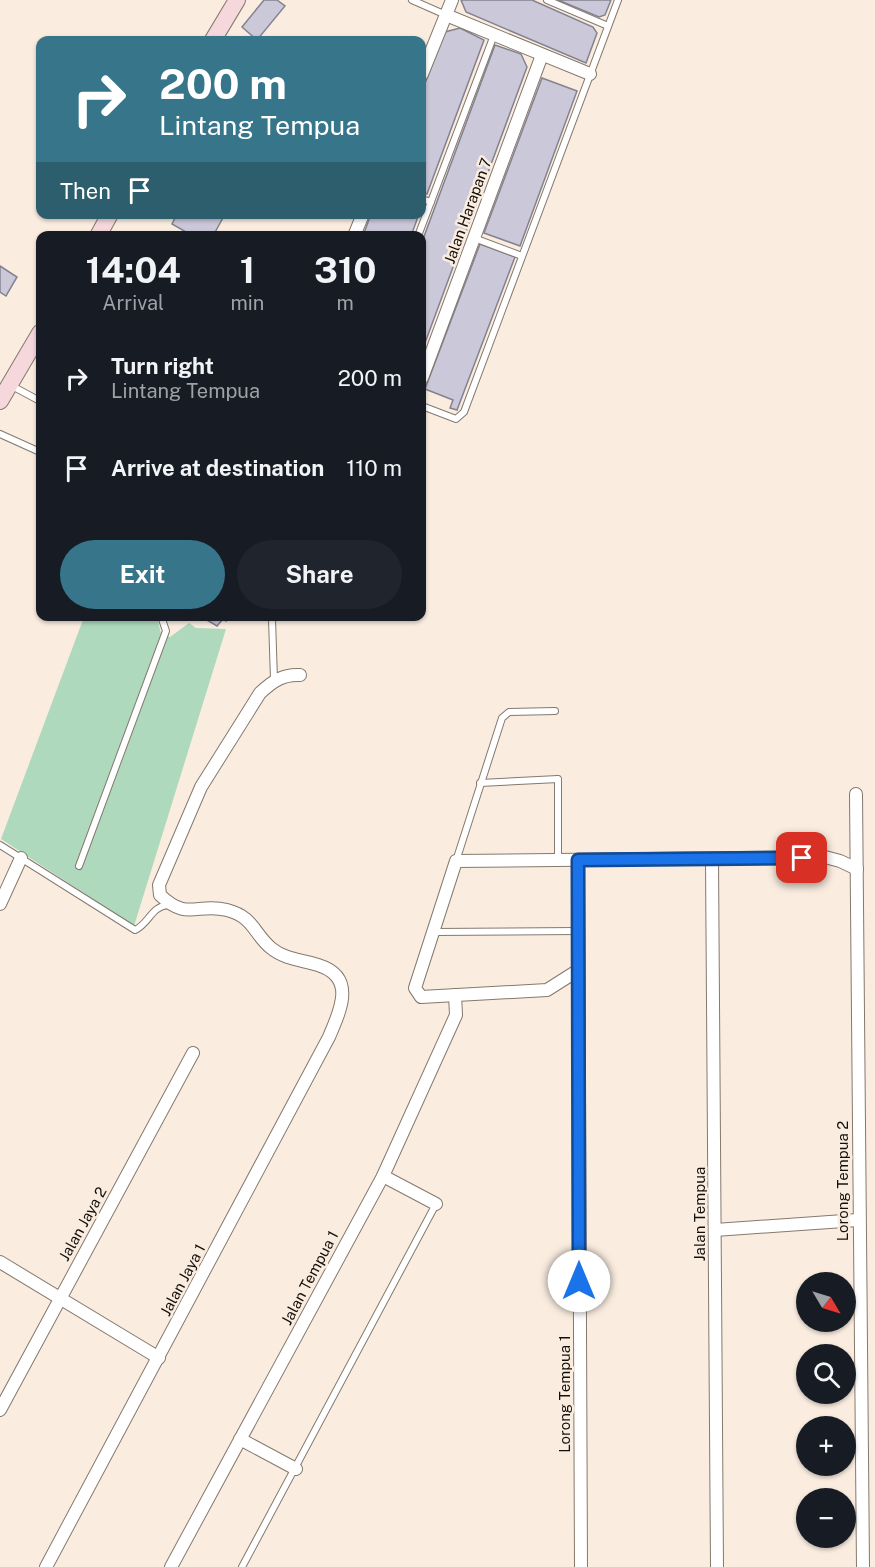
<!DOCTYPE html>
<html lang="en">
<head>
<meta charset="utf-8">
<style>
  :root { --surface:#171b24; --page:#20242c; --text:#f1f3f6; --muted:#9ea1a6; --accent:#37768a }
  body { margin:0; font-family:"Public Sans",sans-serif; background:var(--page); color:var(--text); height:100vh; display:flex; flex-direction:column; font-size:22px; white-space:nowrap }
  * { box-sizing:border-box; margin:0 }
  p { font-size:20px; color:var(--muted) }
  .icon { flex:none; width:33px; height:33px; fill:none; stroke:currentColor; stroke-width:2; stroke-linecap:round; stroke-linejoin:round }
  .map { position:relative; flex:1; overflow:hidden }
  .sheet { position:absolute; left:36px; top:231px; width:390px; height:390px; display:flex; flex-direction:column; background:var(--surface); border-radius:12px; box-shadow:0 2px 4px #0004 }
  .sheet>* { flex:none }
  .guide { position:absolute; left:36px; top:36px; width:390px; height:183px; border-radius:12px; box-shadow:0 2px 4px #0004; background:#37768a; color:#fff; overflow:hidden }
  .needle { width:39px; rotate:128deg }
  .tools { position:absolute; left:796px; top:1272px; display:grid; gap:12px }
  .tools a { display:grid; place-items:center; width:60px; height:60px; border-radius:50%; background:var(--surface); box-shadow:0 2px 4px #0004; font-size:30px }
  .pin { position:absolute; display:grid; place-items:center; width:51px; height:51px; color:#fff; margin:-26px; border-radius:12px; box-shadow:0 3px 9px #0006 }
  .me { position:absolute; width:66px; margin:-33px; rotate:0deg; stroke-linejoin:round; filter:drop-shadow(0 0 4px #0008) }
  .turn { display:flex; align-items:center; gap:21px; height:126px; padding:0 24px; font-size:27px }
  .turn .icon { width:78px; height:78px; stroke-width:2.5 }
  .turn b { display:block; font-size:42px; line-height:51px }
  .then { display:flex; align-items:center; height:57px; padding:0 24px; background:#0003; gap:12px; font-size:22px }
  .eta { display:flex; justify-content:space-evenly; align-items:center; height:102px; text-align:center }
  .eta b { font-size:36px; font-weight:700; line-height:42px }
  .cta { display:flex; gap:12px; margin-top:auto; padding:12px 24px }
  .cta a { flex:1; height:69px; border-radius:36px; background:var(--accent); color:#fff; font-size:24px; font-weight:700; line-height:69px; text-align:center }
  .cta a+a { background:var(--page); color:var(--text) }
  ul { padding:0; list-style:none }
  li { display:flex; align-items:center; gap:18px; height:90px; padding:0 24px }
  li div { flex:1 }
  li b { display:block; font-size:22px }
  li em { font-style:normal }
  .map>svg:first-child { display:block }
  .green { fill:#aed9bd }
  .building { fill:#cbc9d9; stroke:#848291; stroke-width:1.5 }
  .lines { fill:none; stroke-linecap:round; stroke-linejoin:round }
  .lane-casing { stroke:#84796e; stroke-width:8 }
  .street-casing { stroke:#84796e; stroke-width:14 }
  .secondary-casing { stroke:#84796e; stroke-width:18 }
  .lane { stroke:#fff; stroke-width:6 }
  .street { stroke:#fff; stroke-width:12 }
  .secondary { stroke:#f5d7dc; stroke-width:16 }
  .route-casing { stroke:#114b97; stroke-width:15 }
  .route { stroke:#1a73e8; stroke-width:10 }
  .labels { text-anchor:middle; stroke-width:5; stroke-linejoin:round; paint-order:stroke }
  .street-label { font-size:15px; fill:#130f0b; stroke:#faede0 }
</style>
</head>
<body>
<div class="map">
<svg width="875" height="1567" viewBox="0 0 875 1567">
  <rect width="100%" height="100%" fill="#faede0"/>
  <path class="green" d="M84,617H157L161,634L170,637L189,623L196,628L226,629L134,926L1,839Z"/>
  <g class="building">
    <path d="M264,0H277L285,6L257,40L242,27Z"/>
    <path d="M461,0H532L593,27L597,33L586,63L466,12Z"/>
    <path d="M558,0H611L605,15L599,17Z"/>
    <path d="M460,28L484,40L427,194L422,192V91L445,32Z"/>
    <path d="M495,45L521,54L527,67L422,351V242Z"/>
    <path d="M542,78L577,91L520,246L484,233Z"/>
    <path d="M177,214H225L213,236H193L172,224Z"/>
    <path d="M371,214H419L411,236H363Z"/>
    <path d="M480,244L515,257L457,410L450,408L453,400L425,389Z"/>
    <path d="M0,266L17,277L6,296L0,292Z"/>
    <path d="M200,616H228L226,621L223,619L217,626Z"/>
  </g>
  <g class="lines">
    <g class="lane-casing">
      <g id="lane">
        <path d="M412,0L446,15"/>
        <path d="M547,0L608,26"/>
        <path d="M422,199L431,202"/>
        <path d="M418,236L494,35"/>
        <path d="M474,238L522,256"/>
        <path d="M12,386L40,401"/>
        <path d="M422,406L456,419L464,412L618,0"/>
        <path d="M0,434L40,452"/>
        <path d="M272,619L274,680"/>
        <path d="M480,783L558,779V860"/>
        <path d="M0,845L135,930C149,924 151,906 169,905"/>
        <path d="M456,861L502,718L509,712L555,711"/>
        <path d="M79,866L166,631L161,616"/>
        <path d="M434,932L578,931"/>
        <path d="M242,1567L436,1204"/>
      </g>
    </g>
    <g class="street-casing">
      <g id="street">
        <path d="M446,15L590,74"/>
        <path d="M422,74L452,0"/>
        <path d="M354,236L363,214"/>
        <path d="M422,378L542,55"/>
        <path d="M856,794L863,1567"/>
        <path d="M578,860L581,1567"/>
        <path d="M712,860L717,1567"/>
        <path d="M0,904L21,858"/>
        <path d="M577,971L547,990L421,997L415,988L456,861L825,857L840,861L857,869"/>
        <path d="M383,1176L436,1204"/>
        <path d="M715,1230L858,1220"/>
        <path d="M0,1262L159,1358"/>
        <path d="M0,1410L193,1053"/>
        <path d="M240,1439L296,1469"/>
        <path d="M46,1567L329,1037C340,1011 357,977 318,965C302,960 284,959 271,948C253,933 254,917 227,910C197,902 188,922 160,895L159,885L201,787L260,693C273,681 283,674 300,675"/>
        <path d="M171,1567L383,1176L456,1015L455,995"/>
      </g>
    </g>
    <g class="secondary-casing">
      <g id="secondary">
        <path d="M213,40L237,0"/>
        <path d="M98,236L110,214"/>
        <path d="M0,401L40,333"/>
      </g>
    </g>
    <use href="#lane" class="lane"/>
    <use href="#street" class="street"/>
    <use href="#secondary" class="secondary"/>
  </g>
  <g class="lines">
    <g class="route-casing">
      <path id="route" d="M579,1281L578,860L802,858"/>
    </g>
    <use href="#route" class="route"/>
  </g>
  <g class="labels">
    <g class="street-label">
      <text transform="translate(468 211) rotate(-70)" y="5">Jalan Harapan 7</text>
      <text transform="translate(843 1181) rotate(-90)" y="5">Lorong Tempua 2</text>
      <text transform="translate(700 1214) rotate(-90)" y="5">Jalan Tempua</text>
      <text transform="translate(83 1224) rotate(-61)" y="5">Jalan Jaya 2</text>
      <text transform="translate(310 1278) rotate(-62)" y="5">Jalan Tempua 1</text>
      <text transform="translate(183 1280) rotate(-62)" y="5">Jalan Jaya 1</text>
      <text transform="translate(565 1394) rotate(-90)" y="5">Lorong Tempua 1</text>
    </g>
  </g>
</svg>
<div class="tools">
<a><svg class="needle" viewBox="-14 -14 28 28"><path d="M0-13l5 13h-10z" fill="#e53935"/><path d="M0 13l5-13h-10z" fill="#9ea1a6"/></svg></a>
<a><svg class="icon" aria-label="search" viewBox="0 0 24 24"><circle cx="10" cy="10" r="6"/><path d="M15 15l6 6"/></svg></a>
<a>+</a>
<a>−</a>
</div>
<div class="pin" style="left:802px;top:858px;background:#d93025"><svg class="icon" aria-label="arrive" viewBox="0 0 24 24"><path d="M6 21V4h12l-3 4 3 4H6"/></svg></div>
<svg class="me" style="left:579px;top:1281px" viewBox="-20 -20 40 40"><circle r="19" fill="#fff"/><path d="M0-13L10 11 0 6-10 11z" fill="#1a73e8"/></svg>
<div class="guide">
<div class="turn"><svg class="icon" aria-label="right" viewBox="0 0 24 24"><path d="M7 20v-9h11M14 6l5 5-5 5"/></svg><div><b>200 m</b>Lintang Tempua</div></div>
<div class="then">Then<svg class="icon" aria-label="arrive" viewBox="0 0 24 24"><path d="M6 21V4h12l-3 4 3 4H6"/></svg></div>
</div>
<section class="sheet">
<div class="eta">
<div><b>14:04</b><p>Arrival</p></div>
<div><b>1</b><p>min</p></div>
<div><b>310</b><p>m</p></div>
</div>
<ul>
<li><svg class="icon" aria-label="right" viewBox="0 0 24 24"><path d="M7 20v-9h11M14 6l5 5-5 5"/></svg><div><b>Turn right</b><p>Lintang Tempua</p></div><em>200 m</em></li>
<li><svg class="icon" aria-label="arrive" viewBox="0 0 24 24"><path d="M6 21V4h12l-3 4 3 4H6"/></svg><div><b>Arrive at destination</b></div><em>110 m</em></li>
</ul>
<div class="cta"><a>Exit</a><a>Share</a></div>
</section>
</div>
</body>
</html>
